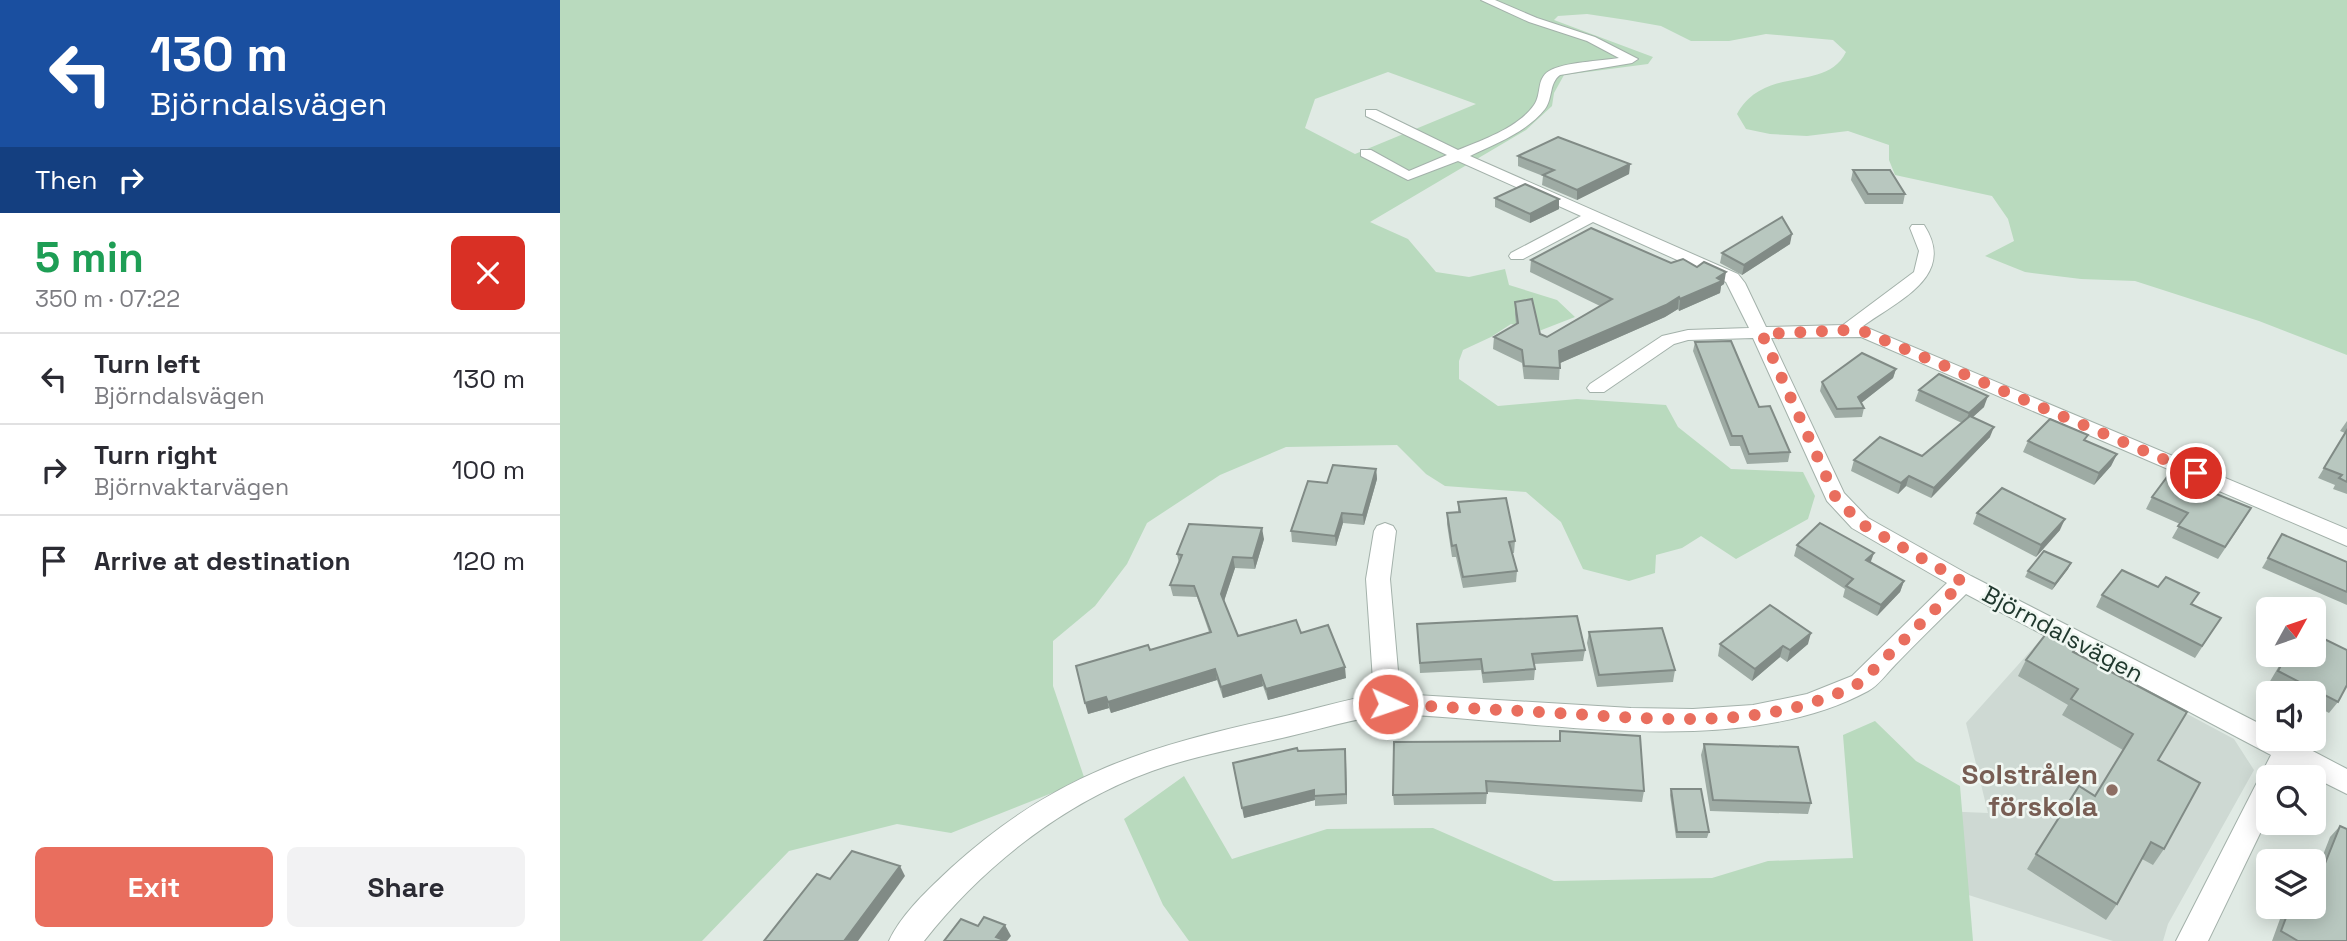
<!DOCTYPE html>
<html lang="en">
<head>
<meta charset="utf-8">
<style>
  :root { --surface:#fff; --page:#f2f2f3; --text:#2b2b33; --muted:#7c7c81; --line:#e1e1e2; --accent:#e96e5e }
  body { margin:0; font-family:"Space Grotesk",sans-serif; background:var(--page); color:var(--text); height:100vh; display:flex; flex-direction:column; font-size:26px; white-space:nowrap }
  * { box-sizing:border-box; margin:0 }
  p { font-size:23px; color:var(--muted) }
  .icon { flex:none; width:38px; height:38px; fill:none; stroke:currentColor; stroke-width:2; stroke-linecap:round; stroke-linejoin:round }
  .map { position:relative; flex:1; overflow:hidden }
  .panel { display:flex; flex-direction:column; background:var(--surface); width:560px }
  .panel>* { flex:none }
  .guide { background:#1a4fa0; color:#fff; overflow:hidden }
  .needle { width:46px; rotate:50deg }
  .tools { position:absolute; left:1696px; top:597px; display:grid; gap:14px }
  .tools a { display:grid; place-items:center; width:70px; height:70px; border-radius:10px; background:var(--surface); box-shadow:0 4px 18px #0003; font-size:35px }
  .pin { position:absolute; display:grid; place-items:center; width:60px; height:60px; color:#fff; margin:-30px; border:4px solid #fff; border-radius:50%; box-shadow:0 2px 7px #0007 }
  .me { position:absolute; width:77px; margin:-38px; rotate:93deg; stroke-linejoin:round; filter:drop-shadow(0 0 5px #0008) }
  .turn { display:flex; align-items:center; gap:24px; height:147px; padding:0 35px; font-size:32px }
  .turn .icon { width:91px; height:91px; stroke-width:2.5 }
  .turn b { display:block; font-size:49px; line-height:60px }
  .then { display:flex; align-items:center; height:66px; padding:0 35px; background:#0003; gap:14px; font-size:26px }
  .round { display:grid; place-items:center; flex:none; width:74px; height:74px; border-radius:10px; background:var(--page) }
  .summary { display:flex; align-items:center; justify-content:space-between; height:119px; padding:0 35px }
  h1 { font-size:42px; font-weight:700; line-height:52px; color:#1e9e55 }
  .button { display:flex; gap:14px; margin-top:auto; padding:14px 35px }
  .button a { flex:1; height:80px; border-radius:10px; background:var(--accent); color:#fff; font-size:28px; font-weight:700; line-height:80px; text-align:center }
  .button a+a { background:var(--page); color:var(--text) }
  ul { padding:0; list-style:none }
  li { display:flex; align-items:center; gap:21px; height:91px; padding:0 35px; border-top:2px solid var(--line) }
  li div { flex:1 }
  li b { display:block; font-size:26px }
  li em { font-style:normal }
  main { display:flex; flex:1; min-height:0 }
  .map>svg:first-child { display:block }
  .built { fill:#ced9d3 }
  .green { fill:#b9dabe; fill-rule:evenodd }
  .lines { fill:none; stroke-linecap:round; stroke-linejoin:round }
  .minor-casing { stroke:#a3b1aa; stroke-width:2 }
  .minor { fill:#fff; fill-rule:evenodd }
  .wall { fill:#9eaba4 }
  .shaded-wall { fill:#818b86 }
  .building { fill:#b8c7bf; stroke:#818b86; stroke-width:2 }
  .route { stroke:#e96e5e; stroke-width:12; stroke-dasharray:0 21.6 }
  .education-dot { fill:#8d6e63; stroke:#f0f7f2; stroke-width:2.5 }
  .labels { text-anchor:middle; stroke-width:5; stroke-linejoin:round; paint-order:stroke }
  .street-label { font-size:24px; fill:#21392f; stroke:#f0f7f2 }
  .near-education-label { font-size:28px; font-weight:bold; fill:#785e54; stroke:#f0f7f2; text-anchor:end }
</style>
</head>
<body>
<main>
<section class="panel">
<div class="guide">
<div class="turn"><svg class="icon" aria-label="left" viewBox="0 0 24 24"><path d="M17 20v-9H6M10 6l-5 5 5 5"/></svg><div><b>130 m</b>Björndalsvägen</div></div>
<div class="then">Then<svg class="icon" aria-label="right" viewBox="0 0 24 24"><path d="M7 20v-9h11M14 6l5 5-5 5"/></svg></div>
</div>
<div class="summary"><div><h1>5 min</h1><p>350 m · 07:22</p></div><a class="round" style="background:#d93025;color:#fff"><svg class="icon" aria-label="close" viewBox="0 0 24 24"><path d="M6 6l12 12M18 6L6 18"/></svg></a></div>
<ul>
<li><svg class="icon" aria-label="left" viewBox="0 0 24 24"><path d="M17 20v-9H6M10 6l-5 5 5 5"/></svg><div><b>Turn left</b><p>Björndalsvägen</p></div><em>130 m</em></li>
<li><svg class="icon" aria-label="right" viewBox="0 0 24 24"><path d="M7 20v-9h11M14 6l5 5-5 5"/></svg><div><b>Turn right</b><p>Björnvaktarvägen</p></div><em>100 m</em></li>
<li><svg class="icon" aria-label="arrive" viewBox="0 0 24 24"><path d="M6 21V4h12l-3 4 3 4H6"/></svg><div><b>Arrive at destination</b></div><em>120 m</em></li>
</ul>
<div class="button"><a>Exit</a><a>Share</a></div>
</section>
<div class="map">
<svg width="1787" height="941" viewBox="0 0 1787 941">
  <rect width="100%" height="100%" fill="#e0eae4"/>
  <path class="built" d="M1483,637L1674,739L1694,770L1608,924L1603,941H1553L1399,892L1380,811L1428,813L1406,723Z"/>
  <g class="green">
    <path d="M0,0H1787V355L1699,321L1575,281L1521,279L1465,272L1425,256L1454,241L1448,219L1432,196L1335,175L1329,160V145L1288,131L1247,136L1210,134L1186,129L1177,114C1205,64 1266,93 1286,52L1273,40L1206,34L1169,41H1131L1101,26L1067,20L1027,14L998,16L994,20L1093,57L1088,64L1004,75L994,93L992,106L966,130L810,222L848,239L876,272L909,277L945,269L949,285L997,300L1015,317L979,331L951,324L931,337L903,350L899,361V379L938,406L1017,399L1106,405L1118,427L1171,469L1243,472L1255,496L1248,519L1176,559L1141,536L1122,548L1096,555L1095,573L1069,581L1023,569L1001,522L966,492L885,486L866,474L837,445L726,447L660,475L587,523L567,564L535,606L493,641V686L525,780L391,833L337,824L229,851L142,941H0ZM828,72L916,104L795,154L745,128L755,99Z"/>
    <path d="M1315,721L1356,761L1400,786L1413,941H629L603,905L564,819L624,776L672,859L767,829L873,828L994,881L1152,878L1208,861L1293,858L1283,735Z"/>
  </g>
  <g class="lines">
    <g class="minor-casing">
      <path id="minor" d="M921,0H935L977,18L1035,37L1078,59L1072,63L1000,75C989,83 993,98 985,109C967,132 935,144 910,156L1178,274L1185,283L1206,327L1283,325L1354,272L1359,251L1350,228L1352,225H1364C1397,276 1339,300 1303,326L1787,529V546L1301,337L1211,338L1284,493L1308,518L1411,576L1708,728V738H1728L1787,769V794L1733,767L1728,777H1708V817L1648,941H1616L1711,755L1406,594C1382,618 1358,641 1335,665C1327,673 1318,686 1308,691C1177,762 975,719 831,714C794,718 758,730 722,738C678,748 634,756 592,771C503,803 422,867 364,941H329C342,913 369,889 391,868C494,774 587,746 721,717C752,710 783,700 814,695L806,579L814,531L817,526L825,523L833,526L836,531L830,579L840,694L1071,708L1133,709L1193,705L1247,694L1292,676L1387,583L1292,528L1267,501L1193,338L1128,340L1114,344L1044,392H1030L1027,388L1030,384L1102,336L1128,330L1189,328L1166,282L1033,222L963,259H951L949,256L951,253L1021,216L898,161L848,180L801,156V150H811L849,171L887,155L806,116V110H816L898,150C922,140 958,128 974,105C982,94 976,79 989,71C1004,62 1041,61 1059,58L1027,41L969,22Z"/>
    </g>
    <use href="#minor" class="minor"/>
  </g>
  <g class="wall">
    <path d="M958,156L1070,164L1069,174L1017,200L982,185L983,176L958,166Z"/>
    <path d="M1293,170L1345,194L1343,204H1305L1291,180Z"/>
    <path d="M935,198L999,199V209L970,223L935,207Z"/>
    <path d="M1230,244L1182,275L1160,263L1162,253Z"/>
    <path d="M971,260L1111,263L1164,284L1161,286L1160,293L1119,311L1118,309L1105,317L1000,363L999,380L964,379L962,363L933,349L934,337L956,324L955,314V302L980,334L987,337L1040,306L970,272Z"/>
    <path d="M1135,342L1199,407L1230,452L1228,462L1187,464L1180,446H1170L1133,351Z"/>
    <path d="M1336,369L1333,378L1301,403L1304,408L1302,417L1275,418L1260,391L1262,382Z"/>
    <path d="M1359,390L1424,407L1413,417L1430,437L1371,498L1346,486L1338,494L1291,471L1294,460L1362,456L1402,423L1355,401Z"/>
    <path d="M1787,421V494L1773,489L1775,485L1758,478L1785,433L1780,431Z"/>
    <path d="M1528,435L1525,440L1557,454L1551,466L1534,485L1463,452L1468,441Z"/>
    <path d="M816,469L817,479L804,525L783,523L776,546L732,542L731,531L767,483Z"/>
    <path d="M1592,497L1684,520L1658,559L1612,538L1620,524L1586,509Z"/>
    <path d="M898,502L955,541L954,553H952L957,571L956,582L903,588L896,557H892L887,524V513L898,512Z"/>
    <path d="M1417,513L1500,530L1476,557L1413,524Z"/>
    <path d="M1722,534L1787,562V605L1702,568Z"/>
    <path d="M704,539L695,569L675,568L664,601L678,636L741,633L786,678L708,700L703,686L663,698L657,680L551,713L549,708L528,714L590,650L649,632L637,597L613,596L610,585L619,563L617,554Z"/>
    <path d="M1237,545L1310,563L1344,581L1340,592L1317,616L1283,597L1285,589L1234,556Z"/>
    <path d="M1511,563L1508,569L1492,590L1465,577L1468,571Z"/>
    <path d="M1598,587L1639,593L1632,604L1661,618L1635,658L1536,607L1542,595Z"/>
    <path d="M857,624L1025,650L1023,661L974,664L975,669L974,680L923,683L921,670L860,673Z"/>
    <path d="M1029,632L1115,670L1113,682L1037,687L1027,643Z"/>
    <path d="M1160,644H1248L1227,662L1220,657L1192,681L1158,656Z"/>
    <path d="M1518,645L1514,653L1598,760L1604,849L1593,865L1582,859L1557,904L1546,920L1467,869L1476,854L1535,796L1563,750L1502,715L1508,705L1458,676L1466,660Z"/>
    <path d="M1726,654H1754L1778,702L1769,713L1754,705V693H1729L1709,683Z"/>
    <path d="M1000,731L1084,791L1082,802L927,792L926,804L834,805L833,795L999,741Z"/>
    <path d="M1144,744L1251,803L1248,814L1150,811L1141,755Z"/>
    <path d="M785,749L787,804L755,806V800L684,818L738,751Z"/>
    <path d="M1111,789L1149,832L1147,838H1116L1110,795Z"/>
    <path d="M1780,826L1787,941H1712L1720,919L1730,907L1739,913L1742,906H1754V878L1770,837Z"/>
  </g>
  <g class="shaded-wall">
    <path d="M1070,164L1069,174L1017,200V190Z"/>
    <path d="M999,199V209L970,223V214Z"/>
    <path d="M1232,234L1230,244L1182,275L1184,265Z"/>
    <path d="M1166,272L1164,284L1161,286L1160,293L1119,311L1120,299Z"/>
    <path d="M1119,297L1118,309L1105,317L998,364L999,351Z"/>
    <path d="M1336,369L1333,378L1296,407L1298,397Z"/>
    <path d="M1428,396L1424,407L1405,424L1409,413Z"/>
    <path d="M1434,427L1430,437L1371,498L1374,488Z"/>
    <path d="M1557,454L1551,466L1534,485L1539,473Z"/>
    <path d="M816,469L817,479L804,525L803,515Z"/>
    <path d="M1349,476L1346,486L1338,494L1341,483Z"/>
    <path d="M782,513L783,523L776,546L775,536Z"/>
    <path d="M1505,519L1500,530L1476,557L1481,545Z"/>
    <path d="M702,528L704,539L695,569L693,558Z"/>
    <path d="M1314,553L1310,564L1306,560Z"/>
    <path d="M673,557L675,568L663,604L661,594Z"/>
    <path d="M1511,563L1508,569L1492,590L1495,584Z"/>
    <path d="M1344,581L1340,592L1317,616L1321,605Z"/>
    <path d="M1251,633L1248,644L1227,662L1230,650Z"/>
    <path d="M1223,646L1220,657L1192,681L1195,669Z"/>
    <path d="M785,667L786,678L708,700L706,689Z"/>
    <path d="M655,669L657,680L551,713L548,702Z"/>
    <path d="M701,675L703,686L663,698L661,687Z"/>
    <path d="M546,697L549,708L528,714L525,703Z"/>
    <path d="M785,749L786,759L787,804L786,794Z"/>
    <path d="M754,790L755,800L684,818L682,808Z"/>
    <path d="M340,866L345,876L298,941H284Z"/>
    <path d="M445,925L451,936L447,941L436,937Z"/>
  </g>
  <g class="building">
    <path d="M998,137L1070,164L1017,190L983,175L994,170L958,156Z"/>
    <path d="M1293,170H1330L1345,194H1308Z"/>
    <path d="M965,184L999,199L970,214L935,198Z"/>
    <path d="M1222,217L1232,234L1184,265L1162,253Z"/>
    <path d="M1031,228L1111,263L1123,259L1137,267L1144,262L1166,272L1157,278L1162,281L1120,299L1119,297L1106,305L999,351L1000,368L964,366L962,350L934,337L958,323L955,302L972,299L980,334L987,337L1052,299L971,260Z"/>
    <path d="M1171,341L1199,407L1210,406L1230,452L1189,454L1182,436H1172L1135,342Z"/>
    <path d="M1302,353L1336,369L1298,397L1304,408L1277,409L1262,382Z"/>
    <path d="M1379,374L1428,396L1409,413L1359,390Z"/>
    <path d="M1410,416L1434,427L1374,488L1349,476L1341,483L1294,460L1320,437L1362,456Z"/>
    <path d="M1490,419L1528,435L1524,440L1557,454L1539,473L1468,441Z"/>
    <path d="M1787,430V482L1779,478L1782,475L1764,468Z"/>
    <path d="M773,465L816,469L803,515L782,513L775,536L731,531L748,481L767,483Z"/>
    <path d="M1607,477L1642,492L1644,489L1691,508L1665,547L1618,526L1628,513L1592,497Z"/>
    <path d="M1442,488L1505,519L1481,545L1417,513Z"/>
    <path d="M946,498L955,541L949,542L957,571L903,577L896,545L892,546L887,513L900,512L898,502Z"/>
    <path d="M1260,523L1314,553L1306,560L1344,581L1321,605L1286,586L1293,579L1237,545Z"/>
    <path d="M629,524L702,528L693,558L673,557L661,594L678,636L736,620L741,633L768,625L785,667L706,689L701,675L661,687L655,669L548,702L546,697L525,703L516,666L588,645L590,650L651,632L634,586L610,585L622,555L617,554Z"/>
    <path d="M1722,534L1787,562V592L1708,558Z"/>
    <path d="M1484,551L1511,563L1495,584L1468,571Z"/>
    <path d="M1562,570L1598,587L1606,577L1639,593L1631,604L1661,618L1642,646L1542,595Z"/>
    <path d="M1210,605L1251,633L1230,650L1223,646L1195,669L1160,644Z"/>
    <path d="M1017,616L1025,650L972,654L975,669L923,673L921,659L860,663L857,624Z"/>
    <path d="M1102,628L1115,670L1039,675L1029,632Z"/>
    <path d="M1489,630L1518,645L1513,652L1627,712L1598,760L1640,783L1604,849L1591,842L1557,904L1476,854L1519,786L1535,796L1573,734L1511,699L1518,689L1466,660Z"/>
    <path d="M1754,634L1787,650V685L1778,702L1718,671L1727,654H1754Z"/>
    <path d="M1000,731L1080,736L1084,791L926,781L927,793L833,795L834,742L1000,741Z"/>
    <path d="M1144,744L1238,747L1251,803L1153,800Z"/>
    <path d="M737,748L738,751L785,749L786,794L754,796V790L682,808L673,763Z"/>
    <path d="M1111,789H1141L1149,832H1117Z"/>
    <path d="M1780,826L1787,829V941H1738L1721,931L1730,907L1744,915L1747,906H1754V891Z"/>
    <path d="M292,851L340,866L284,941H204L257,874L270,879Z"/>
    <path d="M424,917L445,925L436,937L446,941H384L401,919L418,926Z"/>
  </g>
  <g class="lines">
    <path class="route" d="M828,704C885,707 941,710 998,713C1098,719 1210,732 1301,682L1403,582L1300,523L1275,496L1202,334L1287,330L1305,332L1636,473"/>
  </g>
  <circle class="education-dot" cx="1552" cy="790" r="7"/>
  <g class="labels">
    <g class="street-label">
      <text transform="translate(1503 634) rotate(28)" y="8">Björndalsvägen</text>
    </g>
    <g class="near-education-label">
      <text x="1538" y="784">Solstrålen<tspan x="1538" dy="32">förskola</tspan></text>
    </g>
  </g>
</svg>
<div class="tools">
<a><svg class="needle" viewBox="-14 -14 28 28"><path d="M0-13l5 13h-10z" fill="#e53935"/><path d="M0 13l5-13h-10z" fill="#7c7c81"/></svg></a>
<a><svg class="icon" aria-label="sound" viewBox="0 0 24 24"><path d="M4 9h4l5-4v14l-5-4H4zM17 9q2 3 0 6"/></svg></a>
<a><svg class="icon" aria-label="search" viewBox="0 0 24 24"><circle cx="10" cy="10" r="6"/><path d="M15 15l6 6"/></svg></a>
<a><svg class="icon" aria-label="layers" viewBox="0 0 24 24"><path d="M12 4l9 5-9 5-9-5zM3 14l9 5 9-5"/></svg></a>
</div>
<div class="pin" style="left:1636px;top:473px;background:#d93025"><svg class="icon" aria-label="arrive" viewBox="0 0 24 24"><path d="M6 21V4h12l-3 4 3 4H6"/></svg></div>
<svg class="me" style="left:828px;top:704px" viewBox="-20 -20 40 40"><circle r="17" fill="#e96e5e" stroke="#fff" stroke-width="3"/><path d="M0-11L8 9 0 5-8 9z" fill="#fff"/></svg>
</div>
</main>
</body>
</html>
